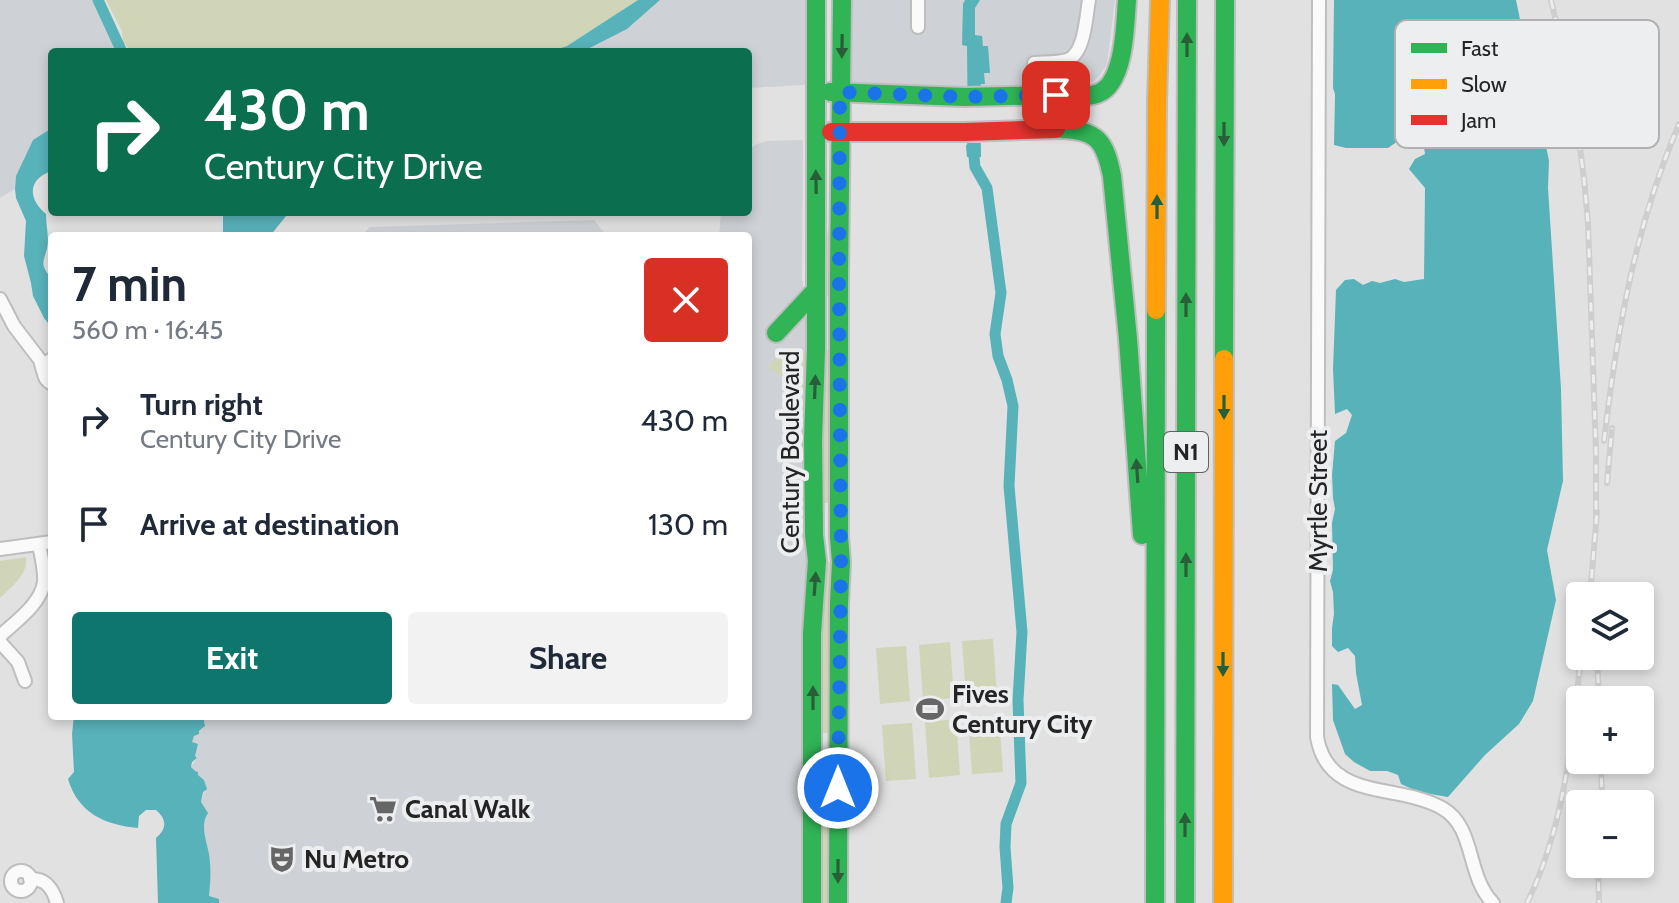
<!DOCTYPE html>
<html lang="en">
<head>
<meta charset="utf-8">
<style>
  :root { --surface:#fff; --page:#f2f2f3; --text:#1f2937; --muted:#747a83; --accent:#0f766e }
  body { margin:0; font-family:Cabin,sans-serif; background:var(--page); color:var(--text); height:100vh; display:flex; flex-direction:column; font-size:30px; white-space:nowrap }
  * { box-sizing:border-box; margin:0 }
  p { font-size:26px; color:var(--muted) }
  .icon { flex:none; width:44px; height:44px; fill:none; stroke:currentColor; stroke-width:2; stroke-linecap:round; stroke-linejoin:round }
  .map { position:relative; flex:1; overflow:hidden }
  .panel { position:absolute; left:48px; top:232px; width:704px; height:488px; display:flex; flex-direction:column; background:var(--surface); border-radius:8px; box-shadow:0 4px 12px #0003 }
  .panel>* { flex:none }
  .top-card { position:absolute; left:48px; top:48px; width:704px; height:168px; border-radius:8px; box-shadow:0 4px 12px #0003; background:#0b6e4f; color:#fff; overflow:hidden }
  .controls { position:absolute; left:1566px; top:582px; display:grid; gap:16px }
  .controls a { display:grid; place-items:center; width:88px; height:88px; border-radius:8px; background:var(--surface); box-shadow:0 4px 12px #0003; font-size:40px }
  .pin { position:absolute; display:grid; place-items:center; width:68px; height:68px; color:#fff; margin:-34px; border-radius:16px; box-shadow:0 4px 12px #0006 }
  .me { position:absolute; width:88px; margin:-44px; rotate:0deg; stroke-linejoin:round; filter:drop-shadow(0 0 6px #0008) }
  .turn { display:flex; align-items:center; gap:28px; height:168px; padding:0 24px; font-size:36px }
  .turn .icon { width:104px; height:104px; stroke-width:2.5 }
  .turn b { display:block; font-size:56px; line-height:68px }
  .round { display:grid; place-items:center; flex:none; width:84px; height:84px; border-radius:8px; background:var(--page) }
  .overview { display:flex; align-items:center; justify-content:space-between; height:136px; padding:0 24px }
  h1 { font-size:48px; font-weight:700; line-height:60px }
  .cta { display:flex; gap:16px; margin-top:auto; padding:16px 24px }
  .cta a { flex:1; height:92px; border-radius:8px; background:var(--accent); color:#fff; font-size:32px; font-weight:700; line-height:92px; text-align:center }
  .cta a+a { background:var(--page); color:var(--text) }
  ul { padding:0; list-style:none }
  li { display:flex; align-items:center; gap:24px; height:104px; padding:0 24px }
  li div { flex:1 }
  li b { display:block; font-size:30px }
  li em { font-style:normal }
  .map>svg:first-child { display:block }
  .built { fill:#ced1d5 }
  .green { fill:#cfd5b6 }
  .water { fill:#58b2ba }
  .pier { fill:#e1e1e2 }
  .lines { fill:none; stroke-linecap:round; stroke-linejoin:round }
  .canal { stroke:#58b2ba; stroke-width:11 }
  .street-casing { stroke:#bebebf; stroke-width:16 }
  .fast-casing { stroke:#bebebf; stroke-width:22 }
  .slow-casing { stroke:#bebebf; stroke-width:22 }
  .jam-casing { stroke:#bebebf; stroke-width:22 }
  .street { stroke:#fafafb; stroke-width:12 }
  .fast { stroke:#30b455; stroke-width:18 }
  .slow { stroke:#ff9f0a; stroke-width:18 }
  .jam { stroke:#e5322d; stroke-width:18 }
  .rail-casing { stroke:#cececf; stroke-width:6 }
  .rail { stroke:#edeef0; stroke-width:3; stroke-dasharray:9; stroke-linecap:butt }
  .oneway { fill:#295e38 }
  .route { stroke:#1a73e8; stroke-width:14; stroke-dasharray:0 25.2 }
  .labels { text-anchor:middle; stroke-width:8; stroke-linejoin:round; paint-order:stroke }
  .shield { fill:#edeef0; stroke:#606162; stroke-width:2 }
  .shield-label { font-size:24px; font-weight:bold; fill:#242425 }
  .street-label { font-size:26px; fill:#242425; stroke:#edeef0 }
  .poi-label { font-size:26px; font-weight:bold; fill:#242425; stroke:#edeef0; text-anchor:start }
  .key { fill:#edeef0; stroke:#b1b1b3; stroke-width:2 }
  .key-label { font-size:22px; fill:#242425 }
</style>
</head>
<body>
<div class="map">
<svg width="1679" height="903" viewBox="0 0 1679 903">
  <rect width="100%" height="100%" fill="#e1e1e2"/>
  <g class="built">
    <path d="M0,0H94L118,52H52V128L33,140L16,176L15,189L0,198Z"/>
    <path d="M660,0H807L805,85L748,88V52H582L627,29Z"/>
    <path d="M849,0H1115L1107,64L1101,74L1094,81L1084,85L1060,83L1050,85L1044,89H980L849,85Z"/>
    <path d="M803,140L802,278L808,325V903H219L218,899L209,897L210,859L206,848L201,802L206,785L191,767L197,758L195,756L197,745L192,742V739L205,726L203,716H748V236H719L721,212H748V150L757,144L767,141Z"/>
    <path d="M594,220L607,236H361L370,227Z"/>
  </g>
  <g class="green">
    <path d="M106,0H638L567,46L549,52H132L123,42L122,31Z"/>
    <path d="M831,154L835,155L830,296L821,295L820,269L831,218Z"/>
    <path d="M790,347H796L808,355V396L795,388V383L769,369V365Z"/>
    <path d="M824,350H833L830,503H821L819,449L824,411Z"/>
    <path d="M26,557C28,575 12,586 0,598V561Z"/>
    <path d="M825,561L833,562L829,733H819V632L824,599Z"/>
    <path d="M993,639L997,695L966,697L962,641Z"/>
    <path d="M950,642L954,698L923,700L919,645Z"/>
    <path d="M906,646L910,701L880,704L876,648Z"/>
    <path d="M999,716L1003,772L972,774L968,718Z"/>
    <path d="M956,719L960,775L929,778L925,722Z"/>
    <path d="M912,723L916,779L886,781L882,725Z"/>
    <path d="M828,783L831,789L834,839L828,888V903H819V784Z"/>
  </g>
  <g class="water">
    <path d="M638,0H660L627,29L582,52H549L567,46Z"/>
    <path d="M965,0H980L975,8V35L982,36L983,46H988L990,73H984L985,84H981L980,90L981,157H967L966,146L968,142L967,46L962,45L963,4Z"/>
    <path d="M1334,0H1516L1549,161L1548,188L1561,389L1563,481L1547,550L1556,600L1533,701L1519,724L1485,755L1448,797L1419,792L1401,784L1398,775L1387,771H1370L1354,762L1345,754L1333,720L1332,684L1338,685L1355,709L1362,705L1356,673L1355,656L1348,648L1338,652L1332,646V628L1334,614L1333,592L1330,581L1333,570L1332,523L1335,509L1333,498L1332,475L1335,441L1346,433L1352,415L1347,409L1335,414L1333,369L1336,290L1345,280L1354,279L1363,285L1372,281L1380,283L1395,279L1404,282L1424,279L1425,188L1409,169L1415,159L1425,154L1423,141L1412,137L1401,139L1388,148H1346L1334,145L1335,94L1333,88Z"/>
    <path d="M52,128V171C27,179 28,199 46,214C46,223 48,233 48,241C47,259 36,263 52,278V328L44,318L33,296L31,283L24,256L26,221L16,198L15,189L16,176L33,140Z"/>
    <path d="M223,212H284L286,216L270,236H223Z"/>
    <path d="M74,716H203L205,726L199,731V734L194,736L192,742L198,744L195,756L197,758L192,762L191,767L195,771L198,772V775L204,780L207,789L203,792L201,802L208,813C198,827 210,848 210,863C211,874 210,885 209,896L219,899V903H158L156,838C167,829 167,819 156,810H146L139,816L138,828C105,825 78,813 68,779L74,772L72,734Z"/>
  </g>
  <path class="pier" d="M964,106H984L983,143H965Z"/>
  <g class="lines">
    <g class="canal">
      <path d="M98,0L122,52"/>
      <path d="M974,157L975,167L987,188L1001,293L995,334L998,356L1007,380L1013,406L1009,486L1022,632L1018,700L1021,783L1006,824L1005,847L1008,888L1006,903"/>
    </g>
    <g class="street-casing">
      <g id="street">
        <path d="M918,0V27"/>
        <path d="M1319,0L1317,737C1328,802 1399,783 1442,808C1476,827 1466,876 1493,903"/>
        <path d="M1034,63C1044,62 1057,63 1067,60C1085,54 1086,16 1089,0"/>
        <path d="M0,299L14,326L40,360L43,371"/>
        <path d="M52,359C41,365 41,378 52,384"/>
        <path d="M0,549L52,542"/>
        <path d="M0,636C15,622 41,604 44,582C45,570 41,556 39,544"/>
        <path d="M0,642L18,662L25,681"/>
        <circle cx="21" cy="881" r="10"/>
        <path d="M30,879C46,878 53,889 57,903"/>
      </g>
    </g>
    <g class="fast-casing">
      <g id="fast">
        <path d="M830,92L965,97L1056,95"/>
        <path d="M1061,95C1073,95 1088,98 1099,93C1125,82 1125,24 1127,0"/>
        <path d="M1061,129C1098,130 1105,142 1112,176L1128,339L1142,535"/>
        <path d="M776,333L816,290"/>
        <path d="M1224,359L1225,0"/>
        <path d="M812,903V633L817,561L814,535L813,440L816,350V0"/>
        <path d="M838,903L839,604L841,562L839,537V277L842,0"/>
        <path d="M1155,903L1156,310"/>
        <path d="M1185,903L1187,0"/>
      </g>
    </g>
    <g class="slow-casing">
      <g id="slow">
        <path d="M1156,310L1157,102L1160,0"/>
        <path d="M1223,903L1224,359"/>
      </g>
    </g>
    <g class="jam-casing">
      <path id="jam" d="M831,132H965L1056,129"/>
    </g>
    <use href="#street" class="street"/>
    <use href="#fast" class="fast"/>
    <use href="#slow" class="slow"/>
    <use href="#jam" class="jam"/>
    <g class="rail-casing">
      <g id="rail">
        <path d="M1551,0L1573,94L1584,179L1588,223L1596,452V521"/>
        <path d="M1604,441C1617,330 1635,227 1679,124"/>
        <path d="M1607,483L1612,428"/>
        <path d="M1590,596L1597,512"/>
        <path d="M1597,656L1599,700"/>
        <path d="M1601,760L1602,804"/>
        <path d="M1598,864L1599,903"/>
        <path d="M1527,903C1565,825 1572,740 1581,656"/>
      </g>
    </g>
    <use href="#rail" class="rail"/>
  </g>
  <defs><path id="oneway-solid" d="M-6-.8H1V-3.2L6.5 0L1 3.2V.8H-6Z" transform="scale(2)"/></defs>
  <g class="oneway">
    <use href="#oneway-solid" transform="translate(1187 45) rotate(-90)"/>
    <use href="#oneway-solid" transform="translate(842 46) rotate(91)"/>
    <use href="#oneway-solid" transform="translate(1224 134) rotate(90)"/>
    <use href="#oneway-solid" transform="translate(816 182) rotate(-91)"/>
    <use href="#oneway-solid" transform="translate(1157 207) rotate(-90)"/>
    <use href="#oneway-solid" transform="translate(1186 305) rotate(-90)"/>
    <use href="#oneway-solid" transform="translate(815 387) rotate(-88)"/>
    <use href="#oneway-solid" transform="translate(1224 407) rotate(90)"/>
    <use href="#oneway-solid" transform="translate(1137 471) rotate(-94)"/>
    <use href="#oneway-solid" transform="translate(1186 565) rotate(-90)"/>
    <use href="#oneway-solid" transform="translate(815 584) rotate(-86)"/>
    <use href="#oneway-solid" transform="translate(1223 664) rotate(90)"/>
    <use href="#oneway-solid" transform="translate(813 698) rotate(-90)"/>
    <use href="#oneway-solid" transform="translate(1185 825) rotate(-90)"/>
    <use href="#oneway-solid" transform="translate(838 871) rotate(90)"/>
  </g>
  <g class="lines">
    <path class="route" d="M838,788L841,562L839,277L840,92L965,97L1056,95"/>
  </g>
  <defs>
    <g id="stadium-bare" transform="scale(2.16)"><path d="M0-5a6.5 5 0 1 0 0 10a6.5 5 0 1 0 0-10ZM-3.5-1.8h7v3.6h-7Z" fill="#666667" stroke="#edeef0" stroke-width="2.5" paint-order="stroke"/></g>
    <g id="supermarket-bare" transform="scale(2.16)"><path d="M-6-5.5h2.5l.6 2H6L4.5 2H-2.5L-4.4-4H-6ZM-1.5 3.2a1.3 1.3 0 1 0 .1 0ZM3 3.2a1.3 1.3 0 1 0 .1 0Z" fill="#666667" stroke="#edeef0" stroke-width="2.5" paint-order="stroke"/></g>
    <g id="theatre-bare" transform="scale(2.16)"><path d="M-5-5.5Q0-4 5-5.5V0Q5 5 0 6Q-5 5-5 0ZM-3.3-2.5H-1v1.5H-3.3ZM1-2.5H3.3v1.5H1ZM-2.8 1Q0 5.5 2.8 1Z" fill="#666667" stroke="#edeef0" stroke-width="2.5" paint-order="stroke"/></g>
  </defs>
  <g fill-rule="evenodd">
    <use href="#stadium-bare" x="930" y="709"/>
    <use href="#supermarket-bare" x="383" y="809"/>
    <use href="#theatre-bare" x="282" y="859"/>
  </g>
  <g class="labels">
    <rect class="shield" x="1164" y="432" width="44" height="40" rx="6"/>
    <g class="shield-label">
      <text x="1186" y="460">N1</text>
    </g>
    <g class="street-label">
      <text transform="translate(790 452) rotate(-90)" y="9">Century Boulevard</text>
      <text transform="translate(1318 501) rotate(-90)" y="9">Myrtle Street</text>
    </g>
    <g class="poi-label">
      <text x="952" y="703">Fives<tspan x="952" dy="30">Century City</tspan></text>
      <text x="405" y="818">Canal Walk</text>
      <text x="304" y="868">Nu Metro</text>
    </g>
  </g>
  <rect x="1395" y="20" width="264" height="128" rx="12" class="key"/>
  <rect x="1411" y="43" width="36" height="10" fill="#30b455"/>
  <rect x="1411" y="79" width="36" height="10" fill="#ff9f0a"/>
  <rect x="1411" y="115" width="36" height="10" fill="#e5322d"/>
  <g class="key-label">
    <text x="1461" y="56">Fast</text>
    <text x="1461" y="92">Slow</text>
    <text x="1461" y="128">Jam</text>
  </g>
</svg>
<div class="controls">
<a><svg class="icon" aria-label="layers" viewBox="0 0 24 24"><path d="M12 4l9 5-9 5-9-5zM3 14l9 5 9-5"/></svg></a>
<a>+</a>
<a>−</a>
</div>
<div class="pin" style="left:1056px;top:95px;background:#d93025"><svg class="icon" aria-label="arrive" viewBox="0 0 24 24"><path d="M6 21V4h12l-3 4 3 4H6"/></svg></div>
<svg class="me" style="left:838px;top:788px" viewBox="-20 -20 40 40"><circle r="17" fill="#1a73e8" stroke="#fff" stroke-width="3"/><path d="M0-11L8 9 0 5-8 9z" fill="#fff"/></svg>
<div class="top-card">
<div class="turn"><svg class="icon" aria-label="right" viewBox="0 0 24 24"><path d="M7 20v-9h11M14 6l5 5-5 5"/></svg><div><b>430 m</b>Century City Drive</div></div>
</div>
<section class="panel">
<div class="overview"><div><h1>7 min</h1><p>560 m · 16:45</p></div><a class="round" style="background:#d93025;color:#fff"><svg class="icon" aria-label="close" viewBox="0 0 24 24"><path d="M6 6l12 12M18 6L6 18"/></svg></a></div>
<ul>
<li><svg class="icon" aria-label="right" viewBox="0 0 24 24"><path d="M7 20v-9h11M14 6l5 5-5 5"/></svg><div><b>Turn right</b><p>Century City Drive</p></div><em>430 m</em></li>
<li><svg class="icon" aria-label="arrive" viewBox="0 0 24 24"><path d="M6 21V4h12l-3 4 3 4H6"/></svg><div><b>Arrive at destination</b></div><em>130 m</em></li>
</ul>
<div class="cta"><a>Exit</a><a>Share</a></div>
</section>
</div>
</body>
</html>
